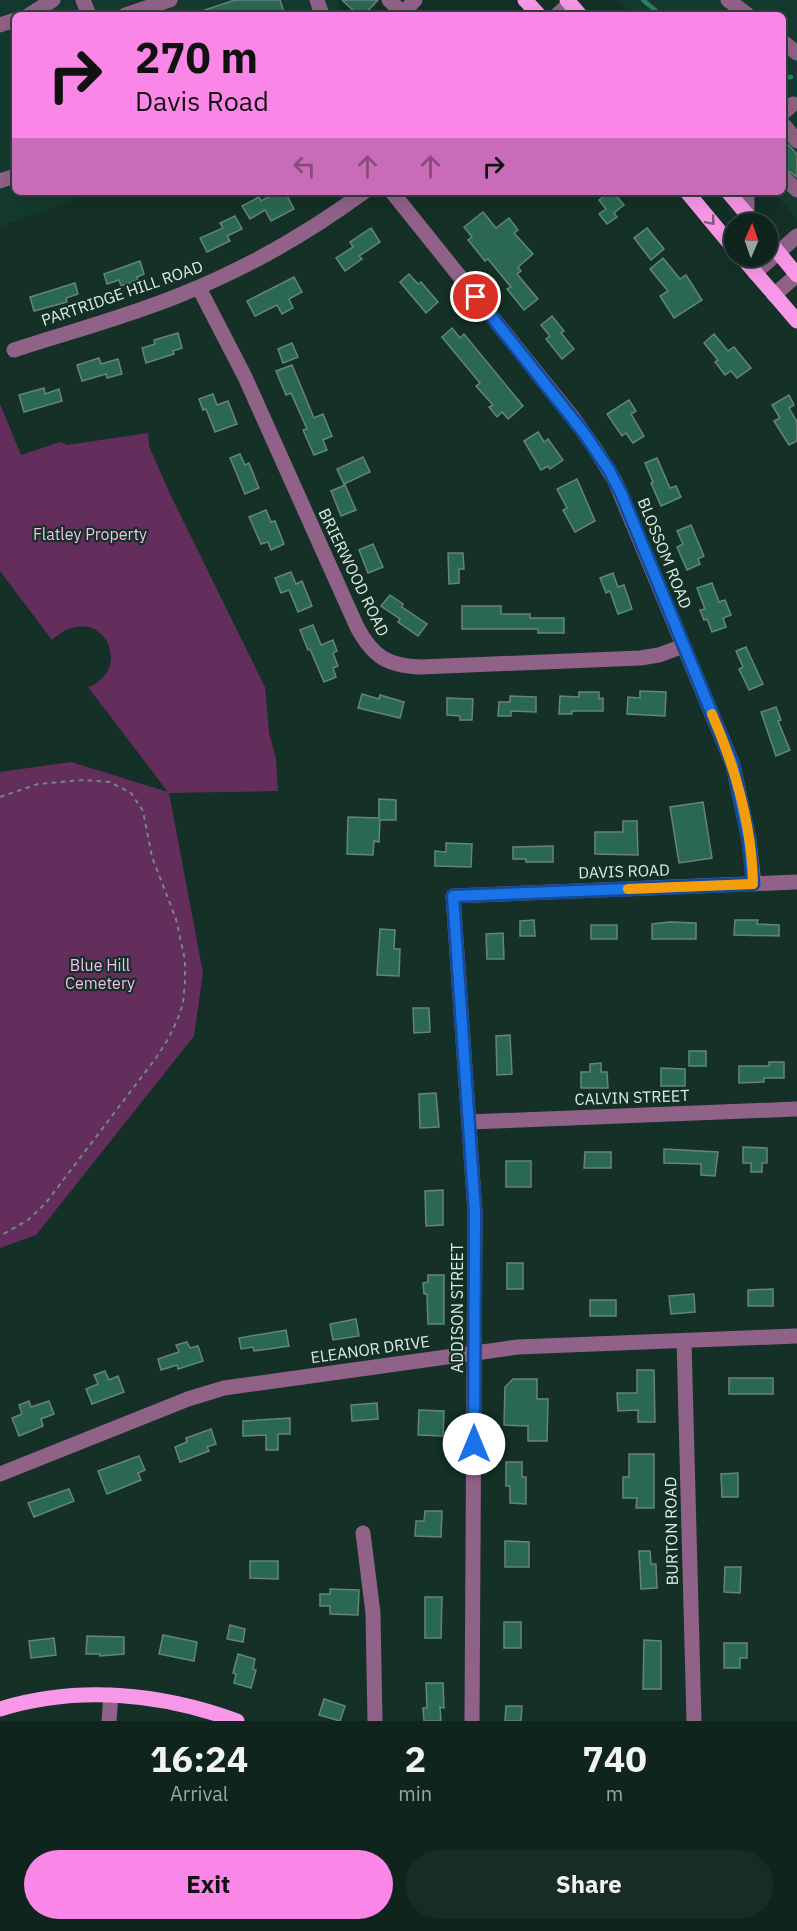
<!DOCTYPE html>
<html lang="en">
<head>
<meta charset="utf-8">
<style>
  :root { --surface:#0f241d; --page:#182c26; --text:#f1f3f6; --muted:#9ba4a4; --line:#2f413b; --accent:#fa87e7 }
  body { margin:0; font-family:"IBM Plex Sans",sans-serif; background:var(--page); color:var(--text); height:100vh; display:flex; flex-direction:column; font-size:22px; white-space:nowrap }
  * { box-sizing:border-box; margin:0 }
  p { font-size:20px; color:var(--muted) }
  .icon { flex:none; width:33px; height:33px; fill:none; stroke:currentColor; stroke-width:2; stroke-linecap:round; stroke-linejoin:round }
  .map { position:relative; height:1721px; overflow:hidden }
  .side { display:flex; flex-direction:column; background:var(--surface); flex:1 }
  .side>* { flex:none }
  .guide { position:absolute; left:12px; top:12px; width:774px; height:183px; border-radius:9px; box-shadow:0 6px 24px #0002,0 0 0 2px var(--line); background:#fa87e7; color:#111; overflow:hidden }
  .needle { width:39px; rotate:2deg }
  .controls { position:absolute; left:724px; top:213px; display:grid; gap:12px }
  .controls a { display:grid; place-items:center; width:54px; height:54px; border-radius:50%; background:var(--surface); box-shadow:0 6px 24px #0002,0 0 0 2px var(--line); font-size:30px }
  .pin { position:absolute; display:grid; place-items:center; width:51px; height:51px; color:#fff; margin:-26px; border:3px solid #fff; border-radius:50%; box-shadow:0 2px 6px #0007 }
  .me { position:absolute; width:66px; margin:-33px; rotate:0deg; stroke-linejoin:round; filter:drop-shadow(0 0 4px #0008) }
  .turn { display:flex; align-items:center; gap:21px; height:126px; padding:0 24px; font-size:27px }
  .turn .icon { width:78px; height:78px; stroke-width:2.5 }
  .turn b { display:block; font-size:42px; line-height:51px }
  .lanes { display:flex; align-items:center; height:57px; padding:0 24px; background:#0003; justify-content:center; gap:30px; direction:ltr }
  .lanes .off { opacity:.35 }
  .eta { display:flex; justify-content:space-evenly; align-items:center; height:102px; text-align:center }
  .eta b { font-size:36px; font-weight:700; line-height:42px }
  .action { display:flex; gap:12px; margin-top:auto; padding:12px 24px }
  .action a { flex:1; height:69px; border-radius:36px; background:var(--accent); color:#111; font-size:24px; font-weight:700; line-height:69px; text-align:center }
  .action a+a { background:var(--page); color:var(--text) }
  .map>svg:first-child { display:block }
  .built { fill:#143a2f }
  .green { fill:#642e5c }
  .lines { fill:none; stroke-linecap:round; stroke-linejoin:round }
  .stream { stroke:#268269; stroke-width:4.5 }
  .building { fill:#2a6855; stroke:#668479; stroke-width:1.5 }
  .path { stroke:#728881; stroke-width:2; stroke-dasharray:4.5 4.5; stroke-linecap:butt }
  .minor { stroke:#916288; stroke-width:15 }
  .major { stroke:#f998e8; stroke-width:15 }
  .oneway { stroke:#7b5f7e }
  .route-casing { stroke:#114b97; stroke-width:15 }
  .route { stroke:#1a73e8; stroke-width:10 }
  .slow { stroke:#f59e0b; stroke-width:10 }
  .labels { text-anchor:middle; stroke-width:4.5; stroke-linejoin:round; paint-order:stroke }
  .street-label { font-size:16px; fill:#dcece6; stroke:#143027 }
  .park-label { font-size:16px; fill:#f7bdeb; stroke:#143027 }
</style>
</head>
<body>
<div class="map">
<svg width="797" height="1721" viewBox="0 0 797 1721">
  <rect width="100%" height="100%" fill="#143027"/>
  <g class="built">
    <path d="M0,0H338L342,15H15V192H93L0,227Z"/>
    <path d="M618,0H797V220L775,192H783V15H630Z"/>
  </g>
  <path class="green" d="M0,404L21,455L60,442L67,445L148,433L149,446L170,494L265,687L269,733L276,759L278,791L169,793L203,973L194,1036L36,1235L0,1248V772L71,762L168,792L88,687C136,670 101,596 52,640L0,571Z"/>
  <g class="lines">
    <g class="stream">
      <path d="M643,0L661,15"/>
      <path d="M783,78L791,77"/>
    </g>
  </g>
  <g class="building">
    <path d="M235,0H280L285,15H197L196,13Z"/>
    <path d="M342,0H378L364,15H358Z"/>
    <path d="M783,139L797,154V177L783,167Z"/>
    <path d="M278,192H285L294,209L271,221L265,210L250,219L242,206L259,197L261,201Z"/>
    <path d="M609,192H613L624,205L614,213L617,217L607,224L599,214L606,209L599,200Z"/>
    <path d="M483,212L496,228L509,218L518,230L514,233L533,254L518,267L521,271L517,274L538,299L524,310L507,289L511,287L488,259L485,261L468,240L472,237L464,227Z"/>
    <path d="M235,216L242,229L227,236L230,241L207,252L200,238L223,228L220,223Z"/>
    <path d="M371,228L380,242L359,256L362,259L345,271L336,258L353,247L350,242Z"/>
    <path d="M647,228L664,249L651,260L634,238Z"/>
    <path d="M663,258L680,279L686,275L702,300L674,318L660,296L668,291L650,269Z"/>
    <path d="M140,261L144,274L137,277L138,280L121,286L119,280L107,284L104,274Z"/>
    <path d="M409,274L418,284L421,282L438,302L426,313L400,282Z"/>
    <path d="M294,277L302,292L289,299L293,308L282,314L277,305L255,316L247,301Z"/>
    <path d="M75,283L78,294L66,298L67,302L34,311L30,297Z"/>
    <path d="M552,316L564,331L561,333L574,349L562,359L546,339L550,336L541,325Z"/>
    <path d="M452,328L460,338L464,334L523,406L508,419L502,412L497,417L489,407L493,405L476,386L480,383L442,337Z"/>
    <path d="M178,333L182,348L173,351L174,354L146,363L142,348L155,344L154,340Z"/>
    <path d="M714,334L728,351L734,347L751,368L737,378L731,371L725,375L715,362L718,360L704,343Z"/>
    <path d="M292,343L298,357L283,363L278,349Z"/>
    <path d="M99,358L101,364L118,359L122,374L107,378L106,374L82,381L77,365Z"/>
    <path d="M292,365L314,418L323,414L332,436L323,440L327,450L314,455L303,430L307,429L291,393L286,395L276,371Z"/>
    <path d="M44,388L45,394L59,389L62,401L24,412L19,395Z"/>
    <path d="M213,394L217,405L228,401L237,424L215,432L206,409L203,410L199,399Z"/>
    <path d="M789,395L794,405L789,408L797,422V441L789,445L774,421L780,418L772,405Z"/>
    <path d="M629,400L636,411L631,414L644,436L633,443L626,433L622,436L607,414Z"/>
    <path d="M538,432L544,442L548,439L563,460L550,469L548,466L541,470L524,441Z"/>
    <path d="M240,454L245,465L249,463L259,488L245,494L230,458Z"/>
    <path d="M363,457L370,472L344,484L337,469Z"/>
    <path d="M657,458L670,488L676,486L681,497L661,506L651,483L653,482L645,463Z"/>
    <path d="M577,479L595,521L575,532L563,510L567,508L557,489Z"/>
    <path d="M345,485L356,510L341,516L331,491Z"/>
    <path d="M266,510L271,522L275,521L284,544L271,550L268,542L261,544L249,517Z"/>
    <path d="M691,525L704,556L698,559L700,564L687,570L677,547L683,544L677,531Z"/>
    <path d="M373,544L383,567L368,573L359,550Z"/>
    <path d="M448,553H463L464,569H459V583L449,584Z"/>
    <path d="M291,572L296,584L302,581L312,606L298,612L289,590L281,593L275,578Z"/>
    <path d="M613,573L618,587L624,585L632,609L618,614L610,591L606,593L600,578Z"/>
    <path d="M712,583L719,602L725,600L731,615L723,618L726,627L712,632L707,619L704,620L700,610L705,609L697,588Z"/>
    <path d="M390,595L403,604L402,607L427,624L418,636L398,622L400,619L381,606Z"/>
    <path d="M462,606H501V614H530V618H564V633H538V629H462Z"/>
    <path d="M313,625L321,645L333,640L337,651L333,653L338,666L333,668L336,677L324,682L310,649L308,650L300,630Z"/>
    <path d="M746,647L763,684L749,690L739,669L743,667L736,651Z"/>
    <path d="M640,691L666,692L665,716L627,714L628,697L640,698Z"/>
    <path d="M579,692H599V699L603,698V711H572V714H559L560,696L579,697Z"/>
    <path d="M362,694L379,699L380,695L404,702L400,718L358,708Z"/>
    <path d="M510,696L536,697V712L511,711V716H498L499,702H510Z"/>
    <path d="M447,698L473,699L472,720H460V716L447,715Z"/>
    <path d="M776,707L781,720L778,721L790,750L776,756L761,712Z"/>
    <path d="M379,799L396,800V820H380L379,842L374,841L373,855L347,854L348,817L379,818Z"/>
    <path d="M703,802L712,858L679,863L670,807Z"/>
    <path d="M623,821H637L638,855L595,854V832H623Z"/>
    <path d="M446,843L472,844L471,867L435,866V851L446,852Z"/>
    <path d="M553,846V862H526V859H513V847Z"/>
    <path d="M534,920L535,936H520V921Z"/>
    <path d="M735,920H758L757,924L779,925V936L734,935Z"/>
    <path d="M670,922L696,923V939H652V924Z"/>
    <rect x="591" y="925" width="26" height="14"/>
    <path d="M380,929L395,930L394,949H400L399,976L377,975Z"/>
    <path d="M503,933L504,959H487L486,934Z"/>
    <path d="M413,1008H429L430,1032L414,1033Z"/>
    <path d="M510,1035L512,1074L497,1075L496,1036Z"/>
    <rect x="689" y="1051" width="17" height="15"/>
    <path d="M769,1062H784V1078H764V1082L739,1083V1066H769Z"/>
    <path d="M601,1063V1072H607L608,1088H581V1072H590V1064Z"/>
    <path d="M661,1068L685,1069V1086H661Z"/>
    <path d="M436,1093L439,1127L420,1128L419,1094Z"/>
    <path d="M743,1147L767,1148V1163H762V1172H751V1163H743Z"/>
    <path d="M664,1149L718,1152L715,1176L701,1175V1164L664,1163Z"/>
    <path d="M585,1152H611V1168H584Z"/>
    <rect x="506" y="1161" width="25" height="26"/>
    <path d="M443,1190V1225L426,1226L425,1191Z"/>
    <rect x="507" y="1263" width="16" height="26"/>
    <path d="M428,1275H444V1324H428L427,1294H424L423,1283L428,1282Z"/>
    <path d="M773,1289V1306H748V1290Z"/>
    <path d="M694,1294L695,1312L671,1314L669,1296Z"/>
    <rect x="590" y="1300" width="26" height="16"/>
    <path d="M356,1319L359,1336L333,1340L330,1324Z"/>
    <path d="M286,1330L289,1346L254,1351L253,1347L241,1349L239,1338Z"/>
    <path d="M187,1342L190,1348L198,1346L203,1361L178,1369L177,1365L161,1370L158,1359L179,1352L176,1345Z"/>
    <path d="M637,1370H654L655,1422H638V1410L618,1411L617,1393H637Z"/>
    <path d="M105,1371L109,1380L118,1376L124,1392L92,1404L86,1389L98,1384L94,1375Z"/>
    <rect x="729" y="1378" width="44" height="16"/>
    <path d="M513,1379H537V1399H548L547,1441H528V1426L504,1425L505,1387Z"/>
    <path d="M29,1401L31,1407L49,1401L54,1414L41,1419L43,1426L19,1436L12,1418L22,1414L19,1405Z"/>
    <path d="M377,1403L378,1419L352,1421L351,1405Z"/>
    <path d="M419,1410L444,1411L443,1436L418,1435Z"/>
    <path d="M290,1418V1434H278V1450H266V1435L243,1436V1421Z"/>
    <path d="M211,1429L216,1444L207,1447L209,1451L180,1462L175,1447L187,1442L186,1438Z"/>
    <path d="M629,1454H654V1508H636L637,1498H623V1477H629Z"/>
    <path d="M139,1456L145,1470L138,1473L141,1480L107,1494L98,1471Z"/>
    <path d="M506,1462H522V1477H526V1504L510,1503V1486H506Z"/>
    <path d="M738,1473V1497H722L721,1474Z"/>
    <path d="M69,1489L74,1501L34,1517L28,1503Z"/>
    <path d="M425,1511H442L441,1537L415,1536L416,1521H424Z"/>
    <path d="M505,1541L529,1542V1567H505Z"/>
    <path d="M639,1551H650L651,1564H656L657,1588L641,1589Z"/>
    <path d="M250,1561H278V1579L250,1578Z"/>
    <path d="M725,1567H741L740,1593L724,1592Z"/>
    <path d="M330,1589L359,1590L358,1615L330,1614V1606H320V1594H330Z"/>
    <path d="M425,1597H442L441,1638H425Z"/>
    <rect x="504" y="1622" width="17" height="26"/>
    <path d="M230,1625L245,1629L243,1642L227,1639Z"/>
    <path d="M163,1635L197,1642L194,1661L159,1654Z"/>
    <path d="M87,1636L124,1637V1654L100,1656V1654H86Z"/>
    <path d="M54,1638L56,1655L31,1658L29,1641Z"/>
    <path d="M644,1640L661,1641V1689H643Z"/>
    <path d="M724,1643H747V1658H740V1668H724Z"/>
    <path d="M238,1654L255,1659L253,1669L256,1670L251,1688L234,1683L236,1674L233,1673Z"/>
    <path d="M426,1683H443L444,1708L440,1707L441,1721H424L423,1708H427Z"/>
    <path d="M324,1699L345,1706L340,1721L319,1715Z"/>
    <path d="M506,1706H522L521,1721H505Z"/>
  </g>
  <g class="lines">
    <path class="path" d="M0,797L38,784L83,780L110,782L131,793L143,811L152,857L176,919L185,960V981L183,1003L177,1021L168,1039L156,1058L45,1204L28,1220L0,1236"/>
    <g class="minor">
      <path d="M83,0L89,15"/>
      <path d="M317,0L322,15"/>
      <path d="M389,0L403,13L415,0"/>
      <path d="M728,0L748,15"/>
      <path d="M29,15L53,0"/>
      <path d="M125,15L170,0"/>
      <path d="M557,15L570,3"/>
      <path d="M0,25L15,20"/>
      <path d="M783,42L797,53"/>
      <path d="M783,113L793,104"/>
      <path d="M783,124L797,141"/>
      <path d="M783,177L797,190"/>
      <path d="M0,181L15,176"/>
      <path d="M392,192L574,419L594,447L615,481L733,765L749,840L754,884"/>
      <path d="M747,192V215"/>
      <path d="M755,273L797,236"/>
      <path d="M199,288L245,377L357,627C373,657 388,666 421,667L640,658L659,655L683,646"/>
      <path d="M774,295L797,275"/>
      <path d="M14,350C69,332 126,317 180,295C245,269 307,234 364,192"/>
      <path d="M469,1122L797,1109"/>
      <path d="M684,1341L694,1721"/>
      <path d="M0,1474L188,1399L224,1388L518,1347L797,1336"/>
      <path d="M363,1533L373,1613L375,1721"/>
      <path d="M109,1721L111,1695"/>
      <path d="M472,1721L475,1212L453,896L797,882"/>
    </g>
    <g class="major">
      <path d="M525,0L539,15"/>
      <path d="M567,0L580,15"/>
      <path d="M687,192L735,250"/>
      <path d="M728,192L755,224"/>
      <path d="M768,240L797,275"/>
      <path d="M741,256L797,321"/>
      <path d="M0,1709C78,1685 161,1693 237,1721"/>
    </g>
  </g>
  <defs><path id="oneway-chevron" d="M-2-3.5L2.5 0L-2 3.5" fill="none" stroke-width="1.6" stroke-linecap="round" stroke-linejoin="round" transform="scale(1.5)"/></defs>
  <use class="oneway" href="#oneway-chevron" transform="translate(711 221) rotate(50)"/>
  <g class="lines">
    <g class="route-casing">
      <path id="route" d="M474,1444L475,1212L453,896L753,884L749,840L733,765L621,493L609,470L584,433L476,297"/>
    </g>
    <use href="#route" class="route"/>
    <path class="slow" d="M628,889L753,884C752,825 735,767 712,714"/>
  </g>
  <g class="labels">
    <g class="street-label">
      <text transform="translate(122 293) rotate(-19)" y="6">PARTRIDGE HILL ROAD</text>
      <text transform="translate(665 553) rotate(68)" y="6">BLOSSOM ROAD</text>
      <text transform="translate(354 572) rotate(64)" y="6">BRIERWOOD ROAD</text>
      <text transform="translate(624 871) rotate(-2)" y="6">DAVIS ROAD</text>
      <text transform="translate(632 1097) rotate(-2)" y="6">CALVIN STREET</text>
      <text transform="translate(457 1308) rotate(-90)" y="6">ADDISON STREET</text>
      <text transform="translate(370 1349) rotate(-8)" y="6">ELEANOR DRIVE</text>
      <text transform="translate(671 1531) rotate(-91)" y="6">BURTON ROAD</text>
    </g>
    <g class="park-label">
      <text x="90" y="540">Flatley Property</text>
      <text x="100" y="971">Blue Hill<tspan x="100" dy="18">Cemetery</tspan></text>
    </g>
  </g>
</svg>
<div class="controls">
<a><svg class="needle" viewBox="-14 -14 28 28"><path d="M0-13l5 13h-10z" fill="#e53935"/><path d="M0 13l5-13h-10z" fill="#9ba4a4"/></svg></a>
</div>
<div class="pin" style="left:476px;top:297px;background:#d93025"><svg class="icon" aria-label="arrive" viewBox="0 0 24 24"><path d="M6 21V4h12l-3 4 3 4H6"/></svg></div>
<svg class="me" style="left:474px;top:1444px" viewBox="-20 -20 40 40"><circle r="19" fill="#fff"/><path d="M0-13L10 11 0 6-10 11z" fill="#1a73e8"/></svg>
<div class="guide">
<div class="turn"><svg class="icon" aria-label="right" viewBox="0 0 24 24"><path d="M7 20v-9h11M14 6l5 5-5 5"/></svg><div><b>270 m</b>Davis Road</div></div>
<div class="lanes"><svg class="icon off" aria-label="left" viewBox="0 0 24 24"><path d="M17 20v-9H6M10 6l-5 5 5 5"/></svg><svg class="icon off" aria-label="ahead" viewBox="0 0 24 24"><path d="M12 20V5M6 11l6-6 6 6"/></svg><svg class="icon off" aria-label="ahead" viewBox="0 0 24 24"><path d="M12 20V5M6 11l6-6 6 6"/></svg><svg class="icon" aria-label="right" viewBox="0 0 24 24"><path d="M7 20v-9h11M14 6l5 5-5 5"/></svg></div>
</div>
</div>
<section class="side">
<div class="eta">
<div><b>16:24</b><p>Arrival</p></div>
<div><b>2</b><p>min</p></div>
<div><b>740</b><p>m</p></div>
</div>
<div class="action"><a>Exit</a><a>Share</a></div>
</section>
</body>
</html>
